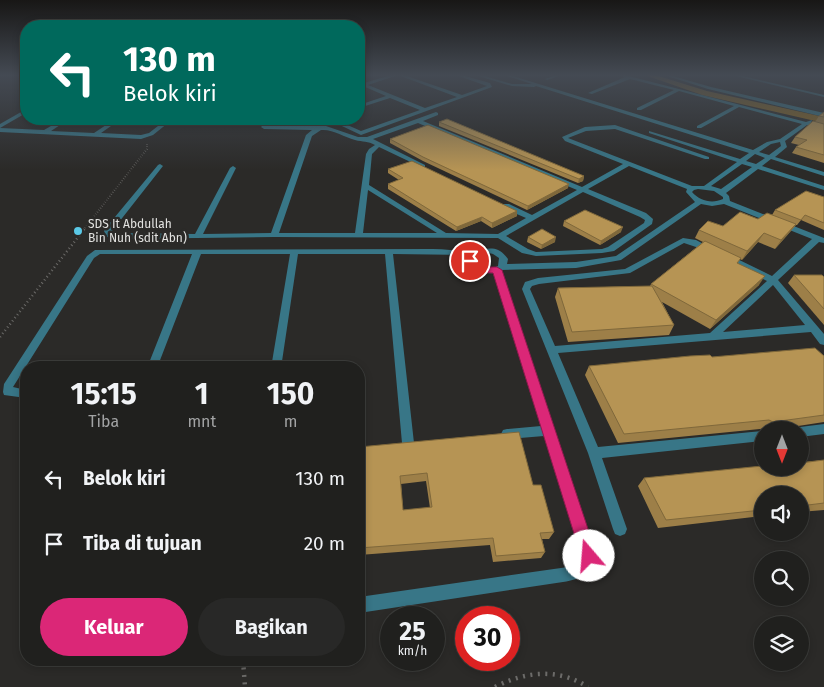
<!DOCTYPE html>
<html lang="id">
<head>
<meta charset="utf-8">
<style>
  :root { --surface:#20201e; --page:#282827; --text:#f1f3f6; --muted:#a2a3a4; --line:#3d3e3c; --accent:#db2777 }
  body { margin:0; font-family:"Fira Sans",sans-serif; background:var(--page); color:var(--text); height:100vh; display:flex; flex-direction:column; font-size:19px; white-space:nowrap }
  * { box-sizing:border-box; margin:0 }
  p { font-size:16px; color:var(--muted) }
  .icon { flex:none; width:28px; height:28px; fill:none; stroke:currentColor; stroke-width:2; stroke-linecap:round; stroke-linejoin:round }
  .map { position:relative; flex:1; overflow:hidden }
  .details { position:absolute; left:20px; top:361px; width:345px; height:305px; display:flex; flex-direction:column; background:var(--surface); border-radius:20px; box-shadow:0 2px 8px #0003,0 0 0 1px var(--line) }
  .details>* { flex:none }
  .banner { position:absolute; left:20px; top:20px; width:345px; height:105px; border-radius:20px; box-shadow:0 2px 8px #0003,0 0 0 1px var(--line); background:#00695c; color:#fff; overflow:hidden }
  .needle { width:32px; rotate:180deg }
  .tools { position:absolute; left:754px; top:421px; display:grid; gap:10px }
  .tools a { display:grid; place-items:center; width:55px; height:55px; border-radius:50%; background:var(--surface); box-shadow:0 2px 8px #0003,0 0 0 1px var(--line); font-size:25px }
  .speed { position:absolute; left:380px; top:606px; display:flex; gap:10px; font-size:25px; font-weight:700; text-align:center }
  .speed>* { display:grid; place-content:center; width:65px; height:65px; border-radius:50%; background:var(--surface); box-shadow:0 2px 8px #0003,0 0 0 1px var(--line); line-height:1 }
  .speed small { font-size:12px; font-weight:400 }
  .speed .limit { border:8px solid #d22; background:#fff; color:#111 }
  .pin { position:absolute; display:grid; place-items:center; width:42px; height:42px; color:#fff; margin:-21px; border:2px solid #fff; border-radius:50%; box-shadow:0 1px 5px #0007 }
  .me { position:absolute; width:55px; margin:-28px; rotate:342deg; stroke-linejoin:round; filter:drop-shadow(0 0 4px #0008) }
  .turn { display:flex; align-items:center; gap:18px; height:105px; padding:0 20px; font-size:22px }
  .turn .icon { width:65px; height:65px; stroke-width:2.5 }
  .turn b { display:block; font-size:35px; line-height:42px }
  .eta { display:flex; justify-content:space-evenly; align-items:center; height:85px; text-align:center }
  .eta b { font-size:30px; font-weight:700; line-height:35px }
  .action { display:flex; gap:10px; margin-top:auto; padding:10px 20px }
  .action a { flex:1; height:58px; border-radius:30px; background:var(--accent); color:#fff; font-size:20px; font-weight:700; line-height:58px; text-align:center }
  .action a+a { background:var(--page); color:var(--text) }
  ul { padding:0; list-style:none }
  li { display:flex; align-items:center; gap:15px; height:65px; padding:0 20px }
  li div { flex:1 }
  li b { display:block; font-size:19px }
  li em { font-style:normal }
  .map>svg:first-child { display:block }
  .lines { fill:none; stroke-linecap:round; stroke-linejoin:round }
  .canal { fill:#876623; fill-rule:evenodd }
  .path-far2 { stroke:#6c6b69; stroke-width:2; stroke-dasharray:0.5 2; stroke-linecap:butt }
  .path-far1 { stroke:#6c6b69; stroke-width:2.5; stroke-dasharray:1 3; stroke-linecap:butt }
  .path { stroke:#6c6b69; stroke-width:4.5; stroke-dasharray:2 5.5; stroke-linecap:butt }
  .minor { fill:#387687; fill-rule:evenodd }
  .wall { fill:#9d7f48; fill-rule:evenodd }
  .shaded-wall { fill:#7f683b }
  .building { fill:#b69454; stroke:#7f683b; fill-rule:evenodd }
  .route { fill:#db2777; stroke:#8e194d }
  .poi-dot { fill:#5ac8e6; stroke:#2b2a28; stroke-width:2 }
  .labels { text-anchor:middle; stroke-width:5; stroke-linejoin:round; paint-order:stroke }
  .far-poi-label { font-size:12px; fill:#e3e3e1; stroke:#2b2a28; text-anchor:start }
</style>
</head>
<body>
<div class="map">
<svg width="824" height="687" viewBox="0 0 824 687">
  <rect width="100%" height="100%" fill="#2b2a28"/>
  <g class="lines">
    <path class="canal" d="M642,74H652L707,91L824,117V123L702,95Z"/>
    <path class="path-far2" d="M85,228L147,149V144"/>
    <path class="path-far1" d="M0,337L86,227"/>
    <g class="path">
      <path d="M243,660L245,687"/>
      <path d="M495,687C526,671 558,668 588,687"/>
    </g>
    <g class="minor">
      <path d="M395,74H401L462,95L487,86L453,74H458L490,83L492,87L361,135L327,119H334L361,131L420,110L390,98L359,108V105L386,96L363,86L359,87V82L364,83ZM398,75L457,97L425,108L368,85Z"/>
      <path d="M478,74L512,84H532L501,74H506L753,150L767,142L780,139L802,124L739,107L701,128H697V126L734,106L679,91L641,110H637V108L674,90L630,79L592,94L588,93L625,77L616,74H621L806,122L812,120L811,123L824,126V130L807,125L785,141L787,147L775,157L824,172V176L771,159L762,166L824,186V190L758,169L726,193L729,196L730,201L824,238V243L819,242L778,280L824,334V345L820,344L811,332L558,353L598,447L762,431V441L602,458L627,529L625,534L620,536L615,534L613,529L588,453L522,289L525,282L538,278L625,269L683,238L696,240L715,250L711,252L684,243L630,273L539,284L532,286L530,289L555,346L710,333L767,281L723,259V255H729L772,276L812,239L724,204L712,206L701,204L621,260L576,268L501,270L596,556C589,574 582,579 563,582L359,613V597L568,567L577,562L582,556L544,436L507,439L503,438L501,434L503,430L507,429L541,426L494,273C482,274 473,271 466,261L468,255L393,254L414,443L412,447L408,448L404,447L402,443L385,254H298L281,368H271L290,254H201L157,368H147L192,254H100L94,258L13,387L26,390V398L4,395L3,392L4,384L87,256L95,250L433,249C446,249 460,252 473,251C488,249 497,244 508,259L507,264L576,262L616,256L695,202L686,192L687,189L629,166L588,189L646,213L653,219L652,224L614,251L602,253L536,256L522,253L498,238L274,237L117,239L107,237L104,231L105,229L158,165L160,164L163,166L112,231L113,233L195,234L230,168L233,166L236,168L203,234L271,233L306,135L312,130L264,129L261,127L262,126H326L358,137H367L436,112L438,113V115L423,121L582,187L623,164L565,141L562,137L585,127L615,125L709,157V159H705L615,129L586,131L568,138L692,186H704L737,162L649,133V131L740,159L749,153L536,86L534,87L512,86L478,76ZM418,123L577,190L532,215L509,204H503V208L526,218L498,234L446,233L369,185L372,154L379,147L421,167H425V165L373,139ZM321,130C333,129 344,137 355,140C363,142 368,141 375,145L369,149L366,154L355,233H279L312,136ZM780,142L781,146L769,155L759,152L771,144ZM755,154L765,158L756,164L746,161ZM742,164L752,167L721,189L711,186ZM698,189L714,191L723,197V199C712,204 700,201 692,192L694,190ZM368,190L437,233H363ZM583,192L640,217L645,220L644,223L608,247L602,249L536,252L528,249L506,236ZM485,252L493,254L499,258L498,266C489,270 481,268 474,261L476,255ZM773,285L805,325L723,332Z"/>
      <path d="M560,74H565L547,80L545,79Z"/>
      <path d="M661,74H666L711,87L824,113V117L708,89Z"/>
      <path d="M728,74H734L824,95V97Z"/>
      <path d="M21,112L26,113L0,128V124Z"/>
      <path d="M63,119H69L51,131L94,133L115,119H121L101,133L141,135L149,133L167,119H173L153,135L141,139L0,132V128L44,130Z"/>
      <path d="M824,424V434L800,437V430H795L800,427Z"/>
    </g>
  </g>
  <g class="wall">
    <path d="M824,112V163L792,153L796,147L799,145L791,143L795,137L815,122L819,116Z"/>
    <path d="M439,122L584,176L583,181L578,183L439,126Z"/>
    <path d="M390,139L568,188L527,210L423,161L390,143Z"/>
    <path d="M388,169L517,211V216L492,228L481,221L456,231L388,189V184L399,180L388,173Z"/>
    <path d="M824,197V230L801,220L797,225H796L790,232L775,249L758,242L742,260L740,259L738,263L759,285L710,329L662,302L674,325L669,335L568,342L555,297L558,288L650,286L651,284L703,242L695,238L699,230L723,226L758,219L772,215L775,210Z"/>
    <path d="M564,221L621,232L600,245L563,226Z"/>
    <path d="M528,237L555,242L541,249L527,242Z"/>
    <path d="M794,275L824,277V325L788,283Z"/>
    <path d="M824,356V422L772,430H762L760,429L618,443L585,375L589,366L712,357Z"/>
    <path d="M359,447L533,485L554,532L549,539H542L545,552L541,558L493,562L490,545L359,555ZM426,481L430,508L403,510L401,484Z"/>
    <path d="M824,460V510L800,512V495H762V516L658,528L638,486L644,478Z"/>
  </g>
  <g class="shaded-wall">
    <path d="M584,176L583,181L578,183L579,179Z"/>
    <path d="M569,184L568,188L527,210L528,206Z"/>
    <path d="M517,211V216L492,228V223Z"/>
    <path d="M482,217L481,221L456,231L457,227Z"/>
    <path d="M796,224L790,232L775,249L781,240Z"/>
    <path d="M623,227L621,232L600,245L601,241Z"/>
    <path d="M764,233L758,242L742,260L747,251Z"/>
    <path d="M556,237L555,242L541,249L542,245Z"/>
    <path d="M765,276L759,285L710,329L716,320Z"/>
  </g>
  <g class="building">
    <path d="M824,112V117L819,116Z"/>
    <path d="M447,119L584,176L579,179L439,122Z"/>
    <path d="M813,121L824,124V155L796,147L807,140L795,137Z"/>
    <path d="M428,125L569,184L528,206L423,157L390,139Z"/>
    <path d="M412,161L517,211L492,223L482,217L457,227L388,184L403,178L388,169Z"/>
    <path d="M806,191L824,197V223L805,215L801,220L775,210Z"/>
    <path d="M585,210L623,227L601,241L564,221Z"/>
    <path d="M740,212L758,219L767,213L796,224L781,240L764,233L747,251L699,230L708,221L723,226Z"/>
    <path d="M542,229L556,237L542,245L528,237Z"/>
    <path d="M705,241L741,258L737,263L765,276L716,320L651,284Z"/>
    <path d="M794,275H822L824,277V309Z"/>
    <path d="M652,286L674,325L572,332L558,288Z"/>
    <path d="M815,348L824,356V415L773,422L769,420L624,434L589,366L690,356L710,355L712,357Z"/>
    <path d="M519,432L533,485H541L554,532L540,533L545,552L496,556L493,538L359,548V447ZM427,473L432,507L403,510L400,476Z"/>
    <path d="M824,460V503L800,506V495H762V510L666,520L644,478L762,466V468H800V463Z"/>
  </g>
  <linearGradient id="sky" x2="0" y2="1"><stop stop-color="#181716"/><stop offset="0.44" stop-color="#444a53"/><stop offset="1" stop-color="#444a53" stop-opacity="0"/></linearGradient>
  <rect width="824" height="170" fill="url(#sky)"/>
  <path class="route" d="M470,258L485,267H497L502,270L597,556L595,562L589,564L583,562L581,556L493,273C482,273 472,271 466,261Z"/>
  <circle class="poi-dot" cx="78" cy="231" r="5"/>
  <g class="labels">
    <g class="far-poi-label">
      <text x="88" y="228">SDS It Abdullah<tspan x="88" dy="14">Bin Nuh (sdit Abn)</tspan></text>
    </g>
  </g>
</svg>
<div class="tools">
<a><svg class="needle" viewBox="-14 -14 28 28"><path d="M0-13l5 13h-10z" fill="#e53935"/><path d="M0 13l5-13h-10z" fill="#a2a3a4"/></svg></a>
<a><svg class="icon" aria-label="sound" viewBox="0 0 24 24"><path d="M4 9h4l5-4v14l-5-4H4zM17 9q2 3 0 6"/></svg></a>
<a><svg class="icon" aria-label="search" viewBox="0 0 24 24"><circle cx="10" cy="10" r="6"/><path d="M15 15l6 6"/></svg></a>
<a><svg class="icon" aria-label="layers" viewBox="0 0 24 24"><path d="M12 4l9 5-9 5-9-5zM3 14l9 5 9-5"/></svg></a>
</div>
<div class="speed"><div>25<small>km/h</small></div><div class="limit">30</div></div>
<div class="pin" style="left:470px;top:261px;background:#d93025"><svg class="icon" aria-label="arrive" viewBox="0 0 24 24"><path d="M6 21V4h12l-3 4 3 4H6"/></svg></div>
<svg class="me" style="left:589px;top:556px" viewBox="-20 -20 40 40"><circle r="19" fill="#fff"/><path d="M0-13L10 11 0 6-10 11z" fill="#db2777"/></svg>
<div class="banner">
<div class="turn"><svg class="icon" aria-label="left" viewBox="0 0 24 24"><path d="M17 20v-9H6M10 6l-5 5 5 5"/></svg><div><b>130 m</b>Belok kiri</div></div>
</div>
<section class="details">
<div class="eta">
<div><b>15:15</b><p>Tiba</p></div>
<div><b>1</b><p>mnt</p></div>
<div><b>150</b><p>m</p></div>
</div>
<ul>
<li><svg class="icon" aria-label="left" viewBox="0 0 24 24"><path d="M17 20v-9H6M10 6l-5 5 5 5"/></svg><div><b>Belok kiri</b></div><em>130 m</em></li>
<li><svg class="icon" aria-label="arrive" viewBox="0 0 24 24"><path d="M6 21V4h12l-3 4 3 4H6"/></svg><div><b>Tiba di tujuan</b></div><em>20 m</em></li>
</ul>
<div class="action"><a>Keluar</a><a>Bagikan</a></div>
</section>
</div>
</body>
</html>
